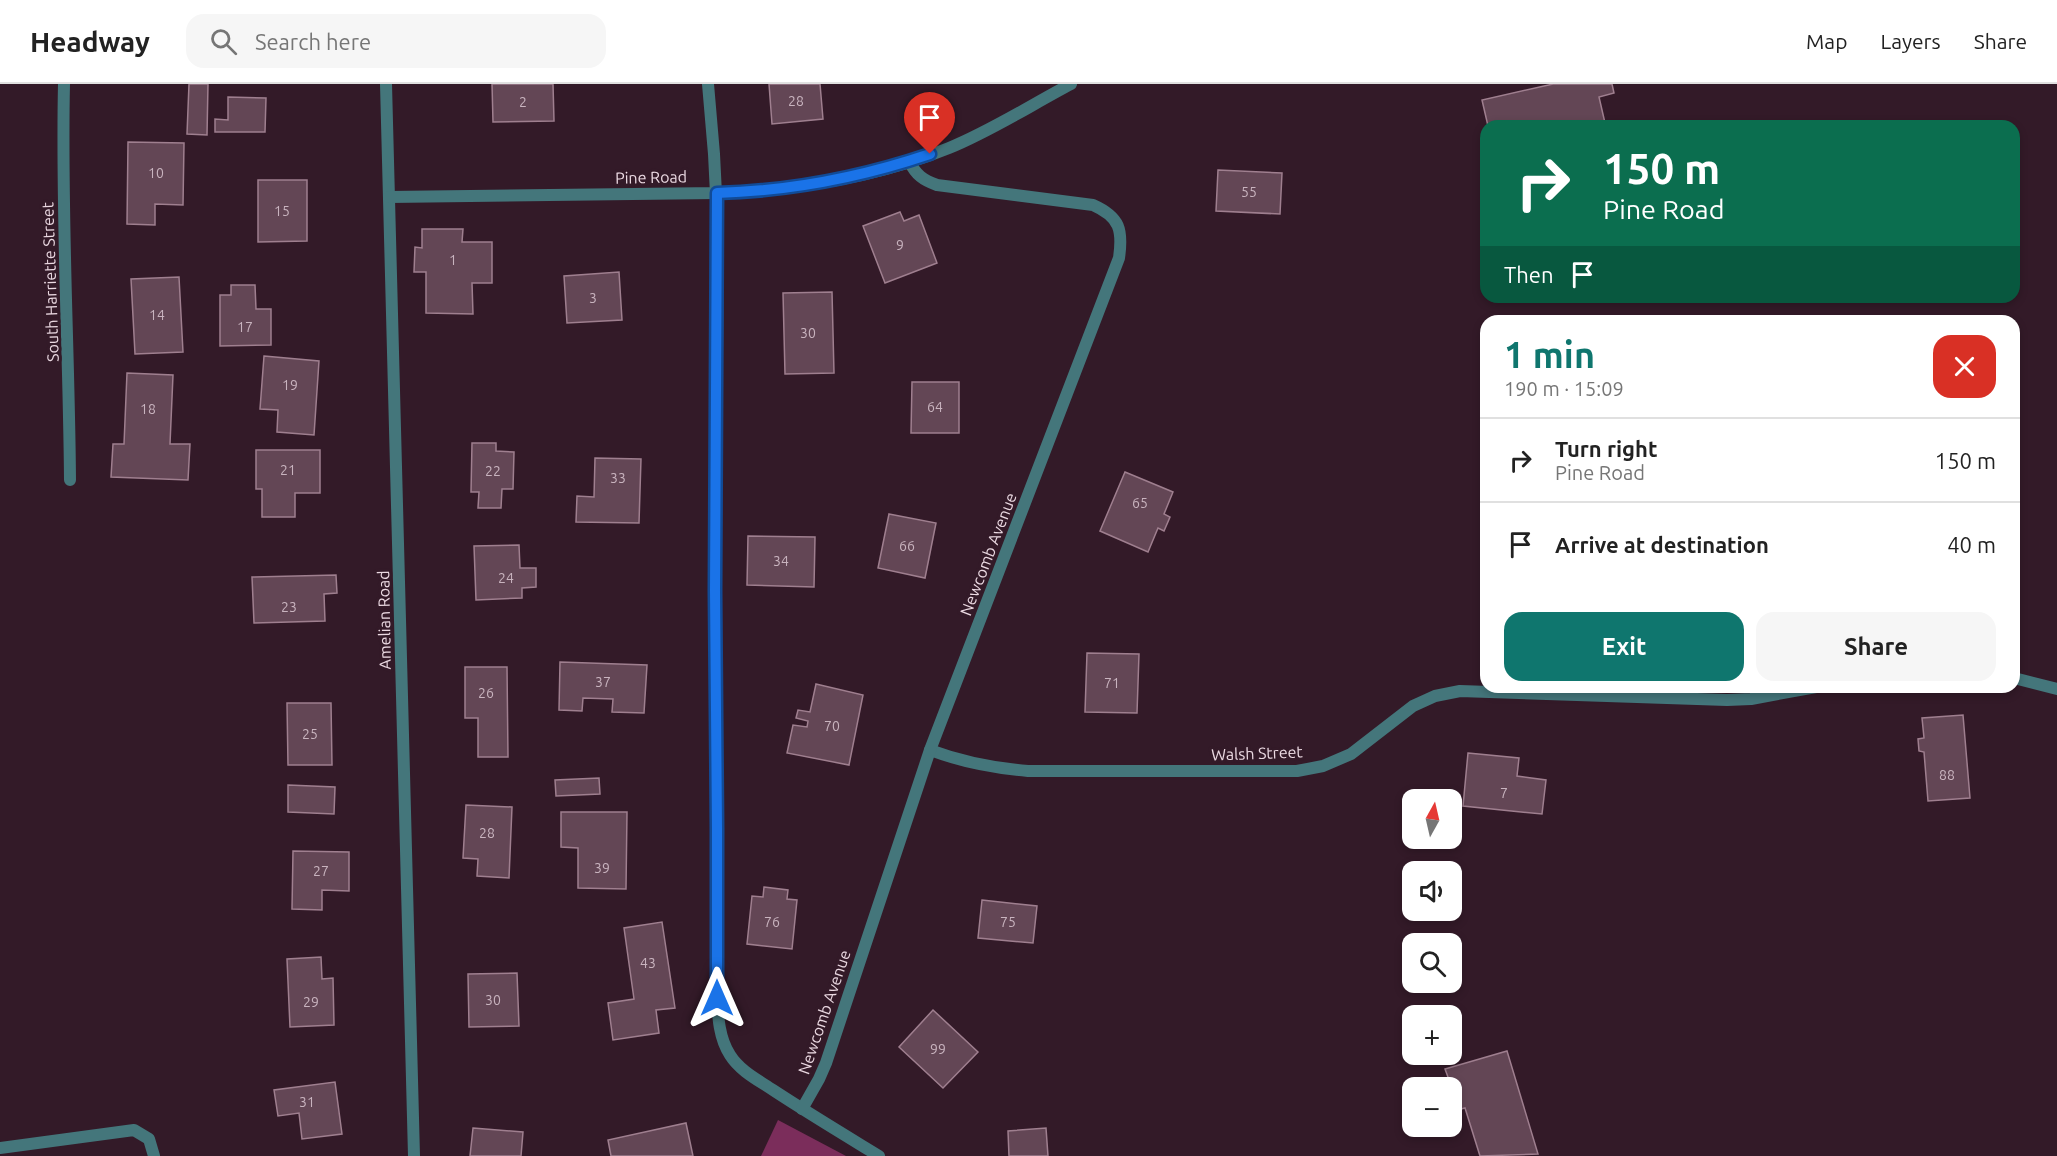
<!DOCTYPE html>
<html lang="en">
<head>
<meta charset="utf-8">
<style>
  :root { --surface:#fff; --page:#f6f6f6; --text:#222; --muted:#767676; --line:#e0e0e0; --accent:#0f766e }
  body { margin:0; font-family:Ubuntu,sans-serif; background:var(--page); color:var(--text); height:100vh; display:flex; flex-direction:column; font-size:22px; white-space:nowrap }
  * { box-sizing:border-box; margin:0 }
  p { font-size:20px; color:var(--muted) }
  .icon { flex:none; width:33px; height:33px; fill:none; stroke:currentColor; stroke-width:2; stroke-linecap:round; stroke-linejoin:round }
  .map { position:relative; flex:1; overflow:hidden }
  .drawer { position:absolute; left:1480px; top:231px; width:540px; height:378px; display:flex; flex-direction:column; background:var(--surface); border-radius:18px; box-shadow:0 3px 9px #0003 }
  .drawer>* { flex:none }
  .guide { position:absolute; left:1480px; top:36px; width:540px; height:183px; border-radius:18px; box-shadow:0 3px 9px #0003; background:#0b6e4f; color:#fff; overflow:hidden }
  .needle { width:39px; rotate:8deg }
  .buttons { position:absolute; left:1402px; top:705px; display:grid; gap:12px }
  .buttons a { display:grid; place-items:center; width:60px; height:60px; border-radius:12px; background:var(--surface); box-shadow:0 3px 9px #0003; font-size:30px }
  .pin { position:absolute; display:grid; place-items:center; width:51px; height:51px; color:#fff; margin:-62px -26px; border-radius:50% 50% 50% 0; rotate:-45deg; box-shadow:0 0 6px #0007 }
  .pin .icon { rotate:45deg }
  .me { position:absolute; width:66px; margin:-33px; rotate:0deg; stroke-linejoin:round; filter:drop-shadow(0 0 4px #0008) }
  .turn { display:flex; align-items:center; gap:21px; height:126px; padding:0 24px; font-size:27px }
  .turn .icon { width:78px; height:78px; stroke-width:2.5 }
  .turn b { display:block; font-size:42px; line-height:51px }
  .then { display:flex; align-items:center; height:57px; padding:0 24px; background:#0003; gap:12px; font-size:22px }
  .round { display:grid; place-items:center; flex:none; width:63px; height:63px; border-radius:18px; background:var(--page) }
  .head { display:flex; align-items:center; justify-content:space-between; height:102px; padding:0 24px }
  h1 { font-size:36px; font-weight:700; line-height:45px; color:var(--accent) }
  .primary-button { display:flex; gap:12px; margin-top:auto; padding:12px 24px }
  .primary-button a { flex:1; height:69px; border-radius:18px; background:var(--accent); color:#fff; font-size:24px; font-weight:700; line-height:69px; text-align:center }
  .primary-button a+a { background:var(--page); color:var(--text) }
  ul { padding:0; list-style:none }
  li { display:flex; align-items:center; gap:18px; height:84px; padding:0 24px; border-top:2px solid var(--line) }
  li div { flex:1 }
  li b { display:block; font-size:22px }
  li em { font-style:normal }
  header { display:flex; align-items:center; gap:36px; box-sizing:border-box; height:84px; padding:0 30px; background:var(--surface); border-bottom:2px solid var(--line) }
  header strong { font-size:28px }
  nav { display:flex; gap:33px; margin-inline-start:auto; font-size:21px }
  .search { width:420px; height:54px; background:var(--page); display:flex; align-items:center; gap:15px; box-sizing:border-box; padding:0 21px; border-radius:18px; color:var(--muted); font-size:22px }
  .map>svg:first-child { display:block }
  .forest { fill:#7b2d5b }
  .building { fill:#634655; stroke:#9f7f8f; stroke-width:1.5 }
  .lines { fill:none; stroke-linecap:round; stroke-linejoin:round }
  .street { stroke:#44767b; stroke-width:12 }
  .route-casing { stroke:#114b97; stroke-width:15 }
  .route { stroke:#1a73e8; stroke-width:10 }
  .labels { text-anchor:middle; stroke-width:6; stroke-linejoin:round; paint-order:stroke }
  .number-label { font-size:14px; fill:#c9b4bf }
  .street-label { font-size:16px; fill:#ebd9e2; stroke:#331a28 }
</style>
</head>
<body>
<header>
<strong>Headway</strong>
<div class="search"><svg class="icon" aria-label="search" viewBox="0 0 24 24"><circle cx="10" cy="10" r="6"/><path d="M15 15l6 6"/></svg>Search here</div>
<nav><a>Map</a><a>Layers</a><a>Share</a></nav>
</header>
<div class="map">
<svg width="2057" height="1072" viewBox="0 0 2057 1072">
  <rect width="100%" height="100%" fill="#331a28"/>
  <path class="forest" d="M778,1036L846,1072H761Z"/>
  <g class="building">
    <path d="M189,0H208L207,51L187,50Z"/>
    <path d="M492,0H553L554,37L493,38Z"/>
    <path d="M769,0H820L823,35L772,40Z"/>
    <path d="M1553,0H1612L1614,9L1599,13L1605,39L1591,42H1488L1482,16Z"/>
    <path d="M228,13L266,14L265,48H215V35L228,36Z"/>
    <path d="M128,58L184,59L183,121L155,120V141L127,140Z"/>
    <path d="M1218,86L1282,89L1280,130L1216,127Z"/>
    <path d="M258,96H307V157L258,158Z"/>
    <path d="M900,128L904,137L919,131L937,179L885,199L863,142Z"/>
    <path d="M422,145H463L462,158H492V199H472L473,230L426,229V188H414L415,163L422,164Z"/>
    <path d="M619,188L622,236L567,239L564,192Z"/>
    <path d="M179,193L183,268L135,270L131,195Z"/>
    <path d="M231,201H255L256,225H271V261L220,262V211H231Z"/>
    <path d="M832,208L834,289L785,290L783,209Z"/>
    <path d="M264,272L319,277L314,351L277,348L278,326L260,325Z"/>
    <path d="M127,289L173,291L170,360H190L188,396L111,393L113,360H124Z"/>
    <path d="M912,298H959V349H911Z"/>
    <path d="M472,359H496V367L514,368L513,405H502L501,424H478L479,408H471Z"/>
    <path d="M256,366H320V409H295V433H262V405H256Z"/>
    <path d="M595,374L641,375L639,439L576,438L577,412L594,413Z"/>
    <path d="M1125,388L1173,408L1164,430L1170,433L1164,447L1158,444L1148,468L1100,447Z"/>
    <path d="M889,430L936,439L925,494L878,484Z"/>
    <path d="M748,452L815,453L814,503L747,501Z"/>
    <path d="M519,461L520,484H536V503L522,504V514L476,516L474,462Z"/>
    <path d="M336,491L337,509L324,510L325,537L254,539L252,493Z"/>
    <path d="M1087,569L1139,570L1137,629L1085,628Z"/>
    <path d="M560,578L647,581L644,629L612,628L613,615L583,614L582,627L559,626Z"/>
    <path d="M465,583H507L508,673H478V634H465Z"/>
    <path d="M816,600L863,611L849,681L787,669L793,641L807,643L808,637L796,634L798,626L810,628Z"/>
    <path d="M287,619H331L332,681H288Z"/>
    <path d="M1963,631L1970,714L1928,717L1924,668L1919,667L1918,655L1924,654L1922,634Z"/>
    <path d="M1468,669L1519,674L1517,692L1546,696L1542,730L1463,722Z"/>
    <path d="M599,694L600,710L556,712L555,696Z"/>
    <path d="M288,701L335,703L334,730L288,728Z"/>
    <path d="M466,721L512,723L509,794L477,792L478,775L463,774Z"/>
    <path d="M561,728H627L626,805L578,804V764L561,763Z"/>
    <path d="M293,767L349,768V807L322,806V826L292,825Z"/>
    <path d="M764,803L788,806L787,815L797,816L792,865L747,860L752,812L763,813Z"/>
    <path d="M982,816L1037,822L1033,859L978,854Z"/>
    <path d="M662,838L675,924L656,926L659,949L613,956L608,919L634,915L624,844Z"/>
    <path d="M321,873L322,895L333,894L334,941L290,943L287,875Z"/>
    <path d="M517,889L519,942L469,943L468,890Z"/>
    <path d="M933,926L978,968L943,1004L899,963Z"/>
    <path d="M1507,967L1538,1070L1480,1072L1465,1024L1457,1026L1452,1004L1445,985Z"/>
    <path d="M335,998L342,1050L302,1055L299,1029L278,1032L274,1006Z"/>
    <path d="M686,1039L693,1072H611L608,1056Z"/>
    <path d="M473,1044L523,1048L521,1072H470Z"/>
    <path d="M1046,1044L1048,1072H1009L1008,1047Z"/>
  </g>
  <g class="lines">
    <g class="street">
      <path d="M64,0C61,132 69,264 70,396"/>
      <path d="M386,0L414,1072"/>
      <path d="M708,0L714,70L718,150L715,507L717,744V913C718,933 719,954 730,971C740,987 758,996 773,1006C808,1029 843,1050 879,1072"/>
      <path d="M389,113L717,109C796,106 875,94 949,64C991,47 1031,21 1071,0"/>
      <path d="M2014,594L2057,605"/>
      <path d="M930,666C962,678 994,684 1028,687H1297L1323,682L1351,670L1413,622L1435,612L1460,607L1727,616L1751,615L1816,603"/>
      <path d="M802,1025L819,995L826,979L930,666L1119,174C1123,146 1120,133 1093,121L937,101C923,96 916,91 909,77"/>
      <path d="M0,1064L134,1046L149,1055L154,1072"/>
    </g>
  </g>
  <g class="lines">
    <g class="route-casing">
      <path id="route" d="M717,914V744L715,507L717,109C791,107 859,94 930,70"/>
    </g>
    <use href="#route" class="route"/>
  </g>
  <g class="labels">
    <g class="number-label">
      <text x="796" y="22">28</text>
      <text x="523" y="23">2</text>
      <text x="156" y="94">10</text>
      <text x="1249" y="113">55</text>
      <text x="282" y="132">15</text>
      <text x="900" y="166">9</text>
      <text x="453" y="181">1</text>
      <text x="593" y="219">3</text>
      <text x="157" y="236">14</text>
      <text x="245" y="248">17</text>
      <text x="808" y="254">30</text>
      <text x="290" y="306">19</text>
      <text x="935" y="328">64</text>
      <text x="148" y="330">18</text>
      <text x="288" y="391">21</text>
      <text x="493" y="392">22</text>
      <text x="618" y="399">33</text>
      <text x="1140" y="424">65</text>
      <text x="907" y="467">66</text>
      <text x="781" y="482">34</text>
      <text x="506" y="499">24</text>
      <text x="289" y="528">23</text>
      <text x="603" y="603">37</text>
      <text x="1112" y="604">71</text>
      <text x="486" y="614">26</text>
      <text x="832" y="647">70</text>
      <text x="310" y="655">25</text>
      <text x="1947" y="696">88</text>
      <text x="1504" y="714">7</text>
      <text x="487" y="754">28</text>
      <text x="602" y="789">39</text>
      <text x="321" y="792">27</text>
      <text x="772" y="843">76</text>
      <text x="1008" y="843">75</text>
      <text x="648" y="884">43</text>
      <text x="493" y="921">30</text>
      <text x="311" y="923">29</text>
      <text x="938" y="970">99</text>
      <text x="307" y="1023">31</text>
    </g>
    <g class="street-label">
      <text transform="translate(651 93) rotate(-1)" y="6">Pine Road</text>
      <text transform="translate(50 198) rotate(-92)" y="6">South Harriette Street</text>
      <text transform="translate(988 470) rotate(-69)" y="6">Newcomb Avenue</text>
      <text transform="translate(384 536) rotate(-91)" y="6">Amelian Road</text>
      <text transform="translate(1257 669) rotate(-2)" y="6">Walsh Street</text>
      <text transform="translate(824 928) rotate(-71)" y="6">Newcomb Avenue</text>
    </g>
  </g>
</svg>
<div class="buttons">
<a><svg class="needle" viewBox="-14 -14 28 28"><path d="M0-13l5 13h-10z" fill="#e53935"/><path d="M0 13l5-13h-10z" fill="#767676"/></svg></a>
<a><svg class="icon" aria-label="sound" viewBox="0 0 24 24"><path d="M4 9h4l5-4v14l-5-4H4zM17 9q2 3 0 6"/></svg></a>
<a><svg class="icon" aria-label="search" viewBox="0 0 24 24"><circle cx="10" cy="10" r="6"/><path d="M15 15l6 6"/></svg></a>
<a>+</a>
<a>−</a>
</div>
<div class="pin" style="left:930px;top:70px;background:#d93025"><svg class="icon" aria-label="arrive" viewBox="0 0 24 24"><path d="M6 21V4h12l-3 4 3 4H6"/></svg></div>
<svg class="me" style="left:717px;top:914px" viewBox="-20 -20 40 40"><path d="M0-17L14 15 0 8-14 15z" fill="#1a73e8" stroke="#fff" stroke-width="4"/></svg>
<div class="guide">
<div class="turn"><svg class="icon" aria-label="right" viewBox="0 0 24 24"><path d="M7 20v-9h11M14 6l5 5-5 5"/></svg><div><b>150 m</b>Pine Road</div></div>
<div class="then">Then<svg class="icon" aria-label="arrive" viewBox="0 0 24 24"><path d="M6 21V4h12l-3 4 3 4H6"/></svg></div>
</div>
<section class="drawer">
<div class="head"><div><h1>1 min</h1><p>190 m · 15:09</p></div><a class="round" style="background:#d93025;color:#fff"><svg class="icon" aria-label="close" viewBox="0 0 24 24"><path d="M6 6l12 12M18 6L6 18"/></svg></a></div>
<ul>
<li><svg class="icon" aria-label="right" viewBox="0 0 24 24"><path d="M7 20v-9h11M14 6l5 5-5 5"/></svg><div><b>Turn right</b><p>Pine Road</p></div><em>150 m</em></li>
<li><svg class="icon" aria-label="arrive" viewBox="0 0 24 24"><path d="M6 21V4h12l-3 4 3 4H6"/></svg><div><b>Arrive at destination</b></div><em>40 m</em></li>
</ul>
<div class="primary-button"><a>Exit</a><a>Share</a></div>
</section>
</div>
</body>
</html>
